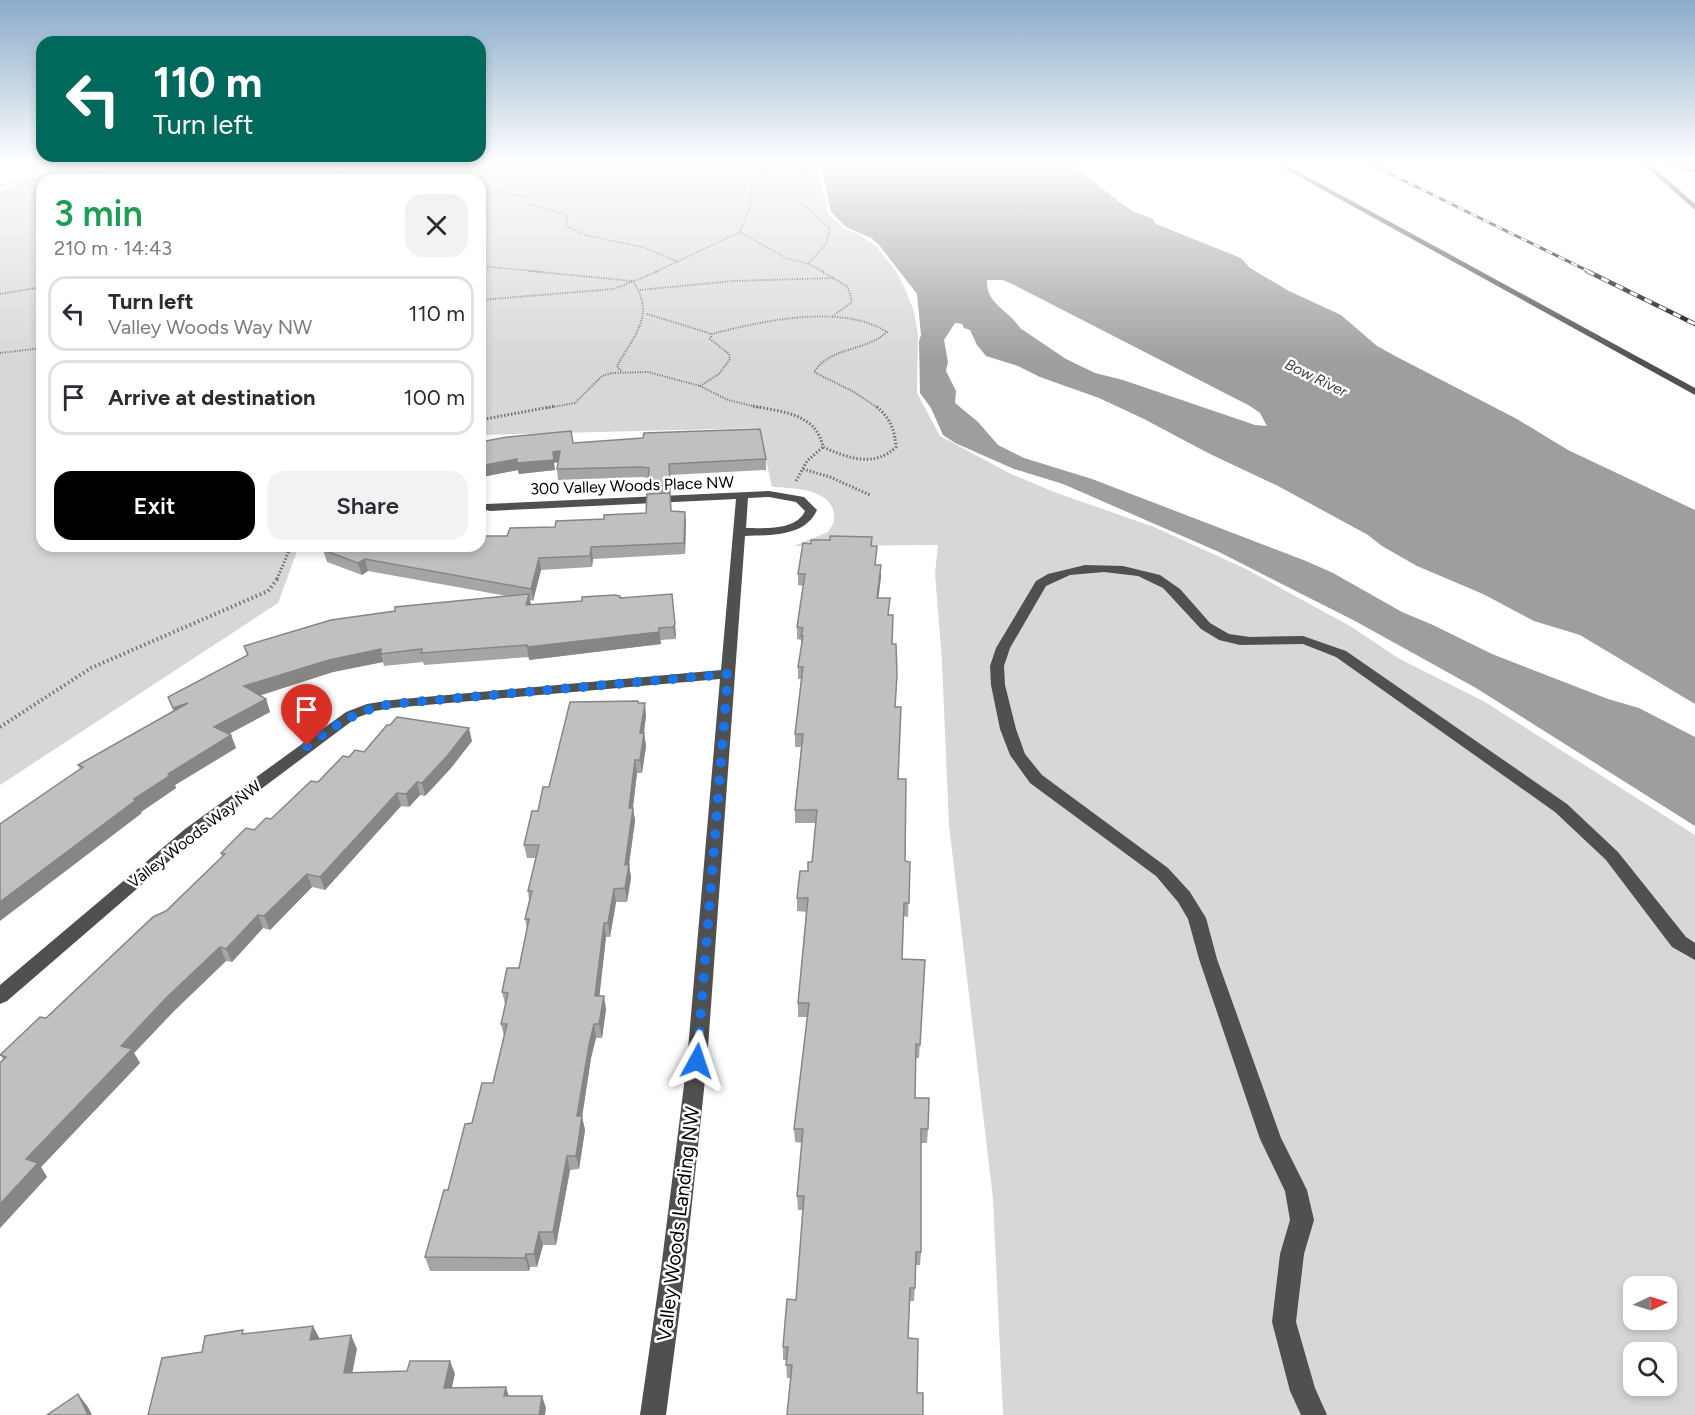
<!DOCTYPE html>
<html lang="en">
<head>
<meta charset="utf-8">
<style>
  :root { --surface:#fff; --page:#f2f2f3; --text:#2b2b33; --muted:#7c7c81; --line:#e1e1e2; --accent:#000 }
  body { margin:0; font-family:Figtree,sans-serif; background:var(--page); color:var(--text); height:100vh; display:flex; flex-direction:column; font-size:22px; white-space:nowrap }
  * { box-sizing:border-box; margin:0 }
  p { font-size:20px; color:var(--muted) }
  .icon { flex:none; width:33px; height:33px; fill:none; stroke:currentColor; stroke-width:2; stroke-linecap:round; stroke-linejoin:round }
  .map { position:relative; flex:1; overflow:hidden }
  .details { position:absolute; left:36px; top:174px; width:450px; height:378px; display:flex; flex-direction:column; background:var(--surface); border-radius:18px; box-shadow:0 3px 9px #0003 }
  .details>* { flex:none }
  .hud { position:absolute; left:36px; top:36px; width:450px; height:126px; border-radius:18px; box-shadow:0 3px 9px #0003; background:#00695c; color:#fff; overflow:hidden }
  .needle { width:39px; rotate:86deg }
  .fabs { position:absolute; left:1623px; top:1276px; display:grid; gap:12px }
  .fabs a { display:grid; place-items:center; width:54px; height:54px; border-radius:12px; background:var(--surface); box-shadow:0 3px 9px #0003; font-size:30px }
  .pin { position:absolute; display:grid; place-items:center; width:51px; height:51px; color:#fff; margin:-62px -26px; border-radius:50% 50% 50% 0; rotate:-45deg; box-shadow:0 0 6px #0007 }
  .pin .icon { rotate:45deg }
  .me { position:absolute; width:66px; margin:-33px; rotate:5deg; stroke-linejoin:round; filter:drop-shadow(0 0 4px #0008) }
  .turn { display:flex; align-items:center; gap:21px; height:126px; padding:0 18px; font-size:27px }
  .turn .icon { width:78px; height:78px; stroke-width:2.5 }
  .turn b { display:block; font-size:42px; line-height:51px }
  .round { display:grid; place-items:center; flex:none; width:63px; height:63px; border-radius:18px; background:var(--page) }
  .head { display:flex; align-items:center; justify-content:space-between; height:102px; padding:0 18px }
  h1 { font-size:36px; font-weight:600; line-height:45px; color:#1e9e55 }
  .cta { display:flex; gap:12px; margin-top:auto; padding:12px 18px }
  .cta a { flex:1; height:69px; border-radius:18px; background:var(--accent); color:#fff; font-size:24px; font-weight:600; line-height:69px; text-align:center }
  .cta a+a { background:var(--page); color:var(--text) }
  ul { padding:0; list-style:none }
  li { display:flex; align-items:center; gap:18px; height:75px; margin:0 12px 9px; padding:0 6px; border:3px solid var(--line); border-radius:18px }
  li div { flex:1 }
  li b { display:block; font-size:22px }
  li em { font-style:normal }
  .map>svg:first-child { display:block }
  .green { fill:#d7d7d7; fill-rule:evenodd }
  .water { fill:#9e9e9e; fill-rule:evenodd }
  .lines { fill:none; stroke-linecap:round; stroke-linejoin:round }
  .path-far3 { stroke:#727272; stroke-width:1.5; stroke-dasharray:1 1.5; stroke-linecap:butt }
  .path-far2 { stroke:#727272; stroke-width:2; stroke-dasharray:1 1.5; stroke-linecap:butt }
  .path-far1 { stroke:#727272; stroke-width:3; stroke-dasharray:1.5 2; stroke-linecap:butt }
  .path { stroke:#727272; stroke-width:4; stroke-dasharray:1.5 3; stroke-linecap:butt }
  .minor { fill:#505050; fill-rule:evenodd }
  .rail-far1-casing { stroke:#000; stroke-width:3 }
  .rail-casing { stroke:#000; stroke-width:4.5 }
  .rail-far1 { stroke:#fff; stroke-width:2; stroke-dasharray:7; stroke-linecap:butt }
  .rail { stroke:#fff; stroke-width:3; stroke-dasharray:8; stroke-linecap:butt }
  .wall { fill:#a5a5a5 }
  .shaded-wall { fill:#868686 }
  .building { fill:#c0c0c0; stroke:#868686; stroke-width:1.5 }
  .route { stroke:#1a73e8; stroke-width:10; stroke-dasharray:0 18 }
  .labels { text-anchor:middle; stroke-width:5; stroke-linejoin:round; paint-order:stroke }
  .far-water-label { font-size:15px; font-style:italic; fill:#3f3f3f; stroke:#fff }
  .street-label { font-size:16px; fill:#000; stroke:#fff }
  .near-street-label { font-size:20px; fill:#000; stroke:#fff }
</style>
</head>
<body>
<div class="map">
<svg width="1695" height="1415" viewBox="0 0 1695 1415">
  <rect width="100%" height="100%" fill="#fff"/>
  <path class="green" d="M113,164H813L819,174L828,214L846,230L858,234L876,246L896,271L906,291L914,311L918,335L917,393L940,436L1011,474L1054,492L1154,527L1246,569L1350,626L1398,658L1485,702L1695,835V1415H1003L993,1199L949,825L942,662L935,573L938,545L794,546L828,532L834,522C834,518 834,510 832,507C823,488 790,488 772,487L759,428L480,435V180H42V546H299L278,603L0,785V192L51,169ZM1634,1287H1666V1320H1634ZM1634,1353H1666V1386H1634Z"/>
  <path class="water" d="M816,164H1072L1118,201L1134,212L1152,218L1156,224L1241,258L1250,268L1289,291L1341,315L1377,346L1397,357L1517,419L1568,450L1695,510V704L1580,635L1534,621L1483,594L1417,566L1382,546L1368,535L1278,486L1208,453L1144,419L1099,398L1040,377L1018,366L986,356L977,345L970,330L964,328L962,324L955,323L944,340L948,362L946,371L956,391L955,403L978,422L998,445L1024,458L1092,479L1306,561L1333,573L1402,612L1433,625L1492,654L1608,699L1639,708L1695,737V826L1476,688L1355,621L1219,552L1063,484L1014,469L955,443L943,435L931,408L920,393L919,341L921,335L917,294L879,245L871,238L846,227L831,212L822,169ZM987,280H1003L1010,283L1250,406L1260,413L1267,426L1255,425L1123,380L1095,373L1066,359L1020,328C1009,310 986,305 987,280Z"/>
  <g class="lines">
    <g class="path-far3">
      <path d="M317,164L349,175L381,174L393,180"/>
      <path d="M807,164L792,191L798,200L830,229L826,244L808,264"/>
      <path d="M0,185L162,164"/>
      <path d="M480,188L527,197L528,204L568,215L566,226L585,235L642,247L679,262"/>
      <path d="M740,232L786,258L808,264L824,272"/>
      <path d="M740,232L750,208V193L764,172V164"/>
      <path d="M480,266L544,272"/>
      <path d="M655,272L740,232"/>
    </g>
    <g class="path-far2">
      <path d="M529,271L632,281"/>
      <path d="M821,271L848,287L852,302L833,316"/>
      <path d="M640,290L733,281L834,278"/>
      <path d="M0,294L42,287"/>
      <path d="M480,300L614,289L659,271"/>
      <path d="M647,314L712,334"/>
      <path d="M0,353L42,348"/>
      <path d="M621,371L617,366C634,335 656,316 633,281"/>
      <path d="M700,386L728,400L761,408"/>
      <path d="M700,386L719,374L730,359L729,354L710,339L712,334C761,321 842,303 887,332C865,352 831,346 814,372L854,392L878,408"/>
      <path d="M547,408L575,403L602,376L612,373L648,372L700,386"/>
    </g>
    <g class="path-far1">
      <path d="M753,406C782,412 816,413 823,447C848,458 874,468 896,447C895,430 890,418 876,406"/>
      <path d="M480,420L555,406"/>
      <path d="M803,469L830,477L870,495"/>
      <path d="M796,481L807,461L823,447"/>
      <path d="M277,579L291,546"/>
    </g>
    <path class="path" d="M0,727L91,668L268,591L278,578"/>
    <g class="minor">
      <path d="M1276,164H1284L1695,388V395Z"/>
      <path d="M1643,164H1650L1695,204V210Z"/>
      <path d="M1680,167L1695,168V172L1678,170Z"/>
      <path d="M769,491L804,497L817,510C805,537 770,535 745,536L707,1061L685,1269L666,1415H640L661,1269L687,1061L720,679L392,708L375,711L356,718L197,837L7,1001L0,1004V985L185,829L346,712L367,704L392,700L721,670L736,499L490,511L486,510V504ZM769,497L796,502L805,511C796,531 764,528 746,528L748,498Z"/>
      <path d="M1085,565L1123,566L1160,575L1180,589L1210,623L1229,634L1250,637L1303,636L1346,651L1567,804L1618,852L1686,937L1695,943V960L1672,947L1606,860L1555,812L1336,657L1303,644L1240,645L1219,640L1201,629L1163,588L1138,576L1104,572L1070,575L1046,586L1010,648L1004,666L1005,685L1016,729L1025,754L1042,775L1168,868L1190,892L1206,918L1217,959L1281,1138L1307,1190L1314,1220L1304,1254L1296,1322L1315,1388L1327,1415H1301L1290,1391L1272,1322L1280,1254L1290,1220L1285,1191L1260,1139L1199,959L1188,919L1178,902L1156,876L1030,783L1010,755L1000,729L991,685L990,666L996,648L1036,581L1048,574Z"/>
    </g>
    <g class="rail-far1-casing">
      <path id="rail-far1" d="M1370,164L1590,272"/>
    </g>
    <g class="rail-casing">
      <path id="rail" d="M1587,271L1695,324"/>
    </g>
    <use href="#rail-far1" class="rail-far1"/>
    <use href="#rail" class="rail"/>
  </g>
  <g class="wall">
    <path d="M1663,164H1695V166L1680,165L1676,169L1662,166Z"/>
    <path d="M480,442L573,443L766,459V470L670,475L671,493L649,494L648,478L642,477L558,480L557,469L558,462L554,463L555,470L519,474L518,470L482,477L480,473Z"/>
    <path d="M671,511L686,523L685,554L593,559L592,567L541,570L533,601L530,600L531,605L672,594L676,636L675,639L660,640L661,644L529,660V657L424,665L423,662L384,666L383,662L333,672L259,695L266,699L270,712L229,734L231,735L236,748L175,785L176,788L141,812L142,813L80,769L78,765L174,711L168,697L247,656L244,646L507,596L368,571L362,575L327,562L323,550L507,536L555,527L604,519Z"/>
    <path d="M872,546L876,565L881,577L878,598L889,615L892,644L898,779L905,861L910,862L908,917L903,916L902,959L925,960L919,1058H916L915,1098L928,1129L927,1143H921V1252L920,1265H916L914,1301H909L791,1378H787L786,1360H783V1347L796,1300L803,1210H798L797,1196L802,1143L795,1142L794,1129L808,1017H798V1003L806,912L797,911V898L812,862L816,823H795V810L801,747H795V734L801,679H798V667L802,646L801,640L797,639V627L803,586L798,585V574Z"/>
    <path d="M638,701L646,716L644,733L646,746L642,773H637L633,808L635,821L629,864L631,878L627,902H616L610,937H606L599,996L606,1009L602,1038H596L591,1058L582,1117L585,1130L579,1169L570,1170L556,1245H543L537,1267H530L529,1271H430L425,1257L472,1123L493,1083L504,1036L501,1024L505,1004L502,992L519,968L527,928L525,919L529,900L528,891L536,858H527L524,845L538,811L549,787Z"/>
    <path d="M472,741L451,768L425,796L420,795L409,807L401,806L325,890L312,887L270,930L263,928L232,962L226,961L174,1011L134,1053L140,1063L41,1167L47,1177L0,1228V1063L3,1059L0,1055L46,1018L166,911L222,857L221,853L254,830L271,819L349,757L364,752Z"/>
  </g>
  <g class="shaded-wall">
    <path d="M560,451L561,461L554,463L555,470L519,474L518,470L482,477L480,467Z"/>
    <path d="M685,512L686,523L685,554L684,543Z"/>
    <path d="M591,547L593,559L592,567L590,556Z"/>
    <path d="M539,558L541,570L533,601L531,589Z"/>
    <path d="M365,559L368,571L362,575L358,563Z"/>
    <path d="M881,565V577L877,610V598Z"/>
    <path d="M529,594L531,606L526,605Z"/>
    <path d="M672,594L676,636L675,639L673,627Z"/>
    <path d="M659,628L661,644L529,660L527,647Z"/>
    <path d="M381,649V654L383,662L333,672L249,699L244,686L329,660Z"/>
    <path d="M266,699L270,712L219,739L214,727Z"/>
    <path d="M188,703L178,720L173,708Z"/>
    <path d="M645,703L646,716L642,746L640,733Z"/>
    <path d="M469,728L472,741L451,768L425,796L422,783Z"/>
    <path d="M644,733L646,746L642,773L640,760Z"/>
    <path d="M231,735L236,748L175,785L176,788L141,812L142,813L0,921V902L168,774Z"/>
    <path d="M635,760L637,773L631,821L629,808Z"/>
    <path d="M417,782L420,795L409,807L406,794Z"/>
    <path d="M397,793L401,806L325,890L320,877Z"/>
    <path d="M633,808L635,821L627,878L625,865Z"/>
    <path d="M629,864L631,878L627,902L625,888Z"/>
    <path d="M307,874L312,887L270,930L264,916Z"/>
    <path d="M614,889L616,902L610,937L608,923Z"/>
    <path d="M258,915L263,928L232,962L226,949Z"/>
    <path d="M604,923L606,937L598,1009L595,996Z"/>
    <path d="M220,947L226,961L174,1011L134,1053L140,1063L41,1167L47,1177L0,1228V1204L26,1159L121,1046L167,997Z"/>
    <path d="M604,996L606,1009L602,1038L599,1024Z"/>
    <path d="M594,1024L596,1038L591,1058L582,1117L585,1130L579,1169L576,1156L577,1116L589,1045Z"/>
    <path d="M567,1156L570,1170L556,1245L553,1232Z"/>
    <path d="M539,1232L543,1245L537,1267L534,1254Z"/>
    <path d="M526,1254L530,1267L529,1271L525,1258Z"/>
    <path d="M313,1326L320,1339L310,1340Z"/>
    <path d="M351,1335L357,1349L350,1385L344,1373Z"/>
    <path d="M450,1361L455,1374L449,1400L444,1388Z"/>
    <path d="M506,1387L510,1400L504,1396Z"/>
    <path d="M78,1394L88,1407L92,1415H88Z"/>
    <path d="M542,1396L546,1408L545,1415H539Z"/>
  </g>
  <g class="building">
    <path d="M760,429L766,459L669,464L670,482L648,483L649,468L641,467L557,469L560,451L553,452L554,460L517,463V459L480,466V442L507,437L571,431L573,443L643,438L644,433Z"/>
    <path d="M670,493L671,511L685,512L684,543L591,547L590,556L539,558L531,589L365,559L358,563L323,550L326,546H480V536H507L510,528L555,527L556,521L604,519V515L646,513L647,494Z"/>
    <path d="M830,536L872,537L871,546H877L875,565H881L877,598H890L888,615H893L892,644H896L897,675L895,707H901L898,779H906L905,861L910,862L909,903H904L902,959L925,960L920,1045L916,1044L915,1098H929L928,1129H921V1252H916L915,1288H910L908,1338L918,1339L917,1393H923V1415H787L792,1365H786L788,1347H783L787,1299L796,1300L804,1196H797L803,1129H794L809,1003H798L808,898H797L800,871H808V862H812L817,810H795L803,734H795L803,667H798L803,636H801L803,628L797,627L805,574H798L803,543L811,544V540H830Z"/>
    <path d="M529,594L526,605L582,601V597L615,595L620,596V598L672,594L675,624L673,627L659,628V632L527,647V645L421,653L422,649L381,654V649L329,660L244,686L266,699L214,727L231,735L168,774L171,775L134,799L136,800L0,902V824L83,767L78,765L188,703L173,708L168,697L248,655L244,646L331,620L395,611V607Z"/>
    <path d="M638,701V703H645L640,733H644L640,760H635L629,808H633L625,865L629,864L625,888L614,889L608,923H604L595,996H604L599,1024H594L589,1045L577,1116H582L576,1156H567L553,1232H539L534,1254H526L525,1258L425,1257L444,1190H448L465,1124L472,1123L482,1083H493L507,1024H501L508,993L502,992L507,968H519L529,919H525L532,891H528L539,845H524L532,811H538L543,787H549L570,702Z"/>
    <path d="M397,717L469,728L448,755L422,783L417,782L406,794L397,793L320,877L307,874L264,916L258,915L226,949L220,947L167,997L121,1046L132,1049L26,1159L38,1163L0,1204V1063L6,1057L0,1055L40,1017L46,1018L153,917L166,911L225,854L221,853L246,828L254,830L266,818L271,819L311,781L318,782L343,756L349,757L355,750L364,752L387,725H390Z"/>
    <path d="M313,1326L310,1340L351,1335L344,1373L407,1371L410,1361H450L444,1388L506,1387L504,1396H542L539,1415H148L162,1358L202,1352L205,1336L243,1330L242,1334Z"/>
    <path d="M78,1394L88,1415H47Z"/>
  </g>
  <linearGradient id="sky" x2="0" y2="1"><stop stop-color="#8aabca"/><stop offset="0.45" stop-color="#fff"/><stop offset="1" stop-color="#fff" stop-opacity="0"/></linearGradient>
  <rect width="1695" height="362" fill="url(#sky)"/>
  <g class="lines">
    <path class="route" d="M307,746C336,725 356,710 392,704L728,674L697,1061"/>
  </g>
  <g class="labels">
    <g class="far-water-label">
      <text transform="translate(1316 378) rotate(26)" y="5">Bow River</text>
    </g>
    <g class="street-label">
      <text transform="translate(632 485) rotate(-2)" y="6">300 Valley Woods Place NW</text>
      <text transform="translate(194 834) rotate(-38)" y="6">Valley Woods Way NW</text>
    </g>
    <g class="near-street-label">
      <text transform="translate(678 1224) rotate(-83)" y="7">Valley Woods Landing NW</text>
    </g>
  </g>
</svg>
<div class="fabs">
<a><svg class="needle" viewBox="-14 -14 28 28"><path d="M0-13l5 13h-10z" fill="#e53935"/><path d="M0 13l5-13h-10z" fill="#7c7c81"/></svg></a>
<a><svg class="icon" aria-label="search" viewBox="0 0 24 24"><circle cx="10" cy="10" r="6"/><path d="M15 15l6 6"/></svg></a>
</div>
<div class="pin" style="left:307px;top:746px;background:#d93025"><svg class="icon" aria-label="arrive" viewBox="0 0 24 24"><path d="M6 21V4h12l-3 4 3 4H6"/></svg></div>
<svg class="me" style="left:697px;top:1061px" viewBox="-20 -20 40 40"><path d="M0-17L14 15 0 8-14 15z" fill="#1a73e8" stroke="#fff" stroke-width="4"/></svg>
<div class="hud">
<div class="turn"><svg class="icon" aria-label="left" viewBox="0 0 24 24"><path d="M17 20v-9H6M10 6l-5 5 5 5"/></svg><div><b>110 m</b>Turn left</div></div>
</div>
<section class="details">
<div class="head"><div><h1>3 min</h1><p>210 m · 14:43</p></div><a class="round"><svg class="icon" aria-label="close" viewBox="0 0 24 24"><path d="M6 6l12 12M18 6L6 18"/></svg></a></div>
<ul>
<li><svg class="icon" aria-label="left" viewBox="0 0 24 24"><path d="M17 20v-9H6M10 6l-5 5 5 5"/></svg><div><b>Turn left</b><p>Valley Woods Way NW</p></div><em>110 m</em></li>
<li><svg class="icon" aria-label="arrive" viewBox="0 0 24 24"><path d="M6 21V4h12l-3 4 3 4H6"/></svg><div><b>Arrive at destination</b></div><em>100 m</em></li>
</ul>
<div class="cta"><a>Exit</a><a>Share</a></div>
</section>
</div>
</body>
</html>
